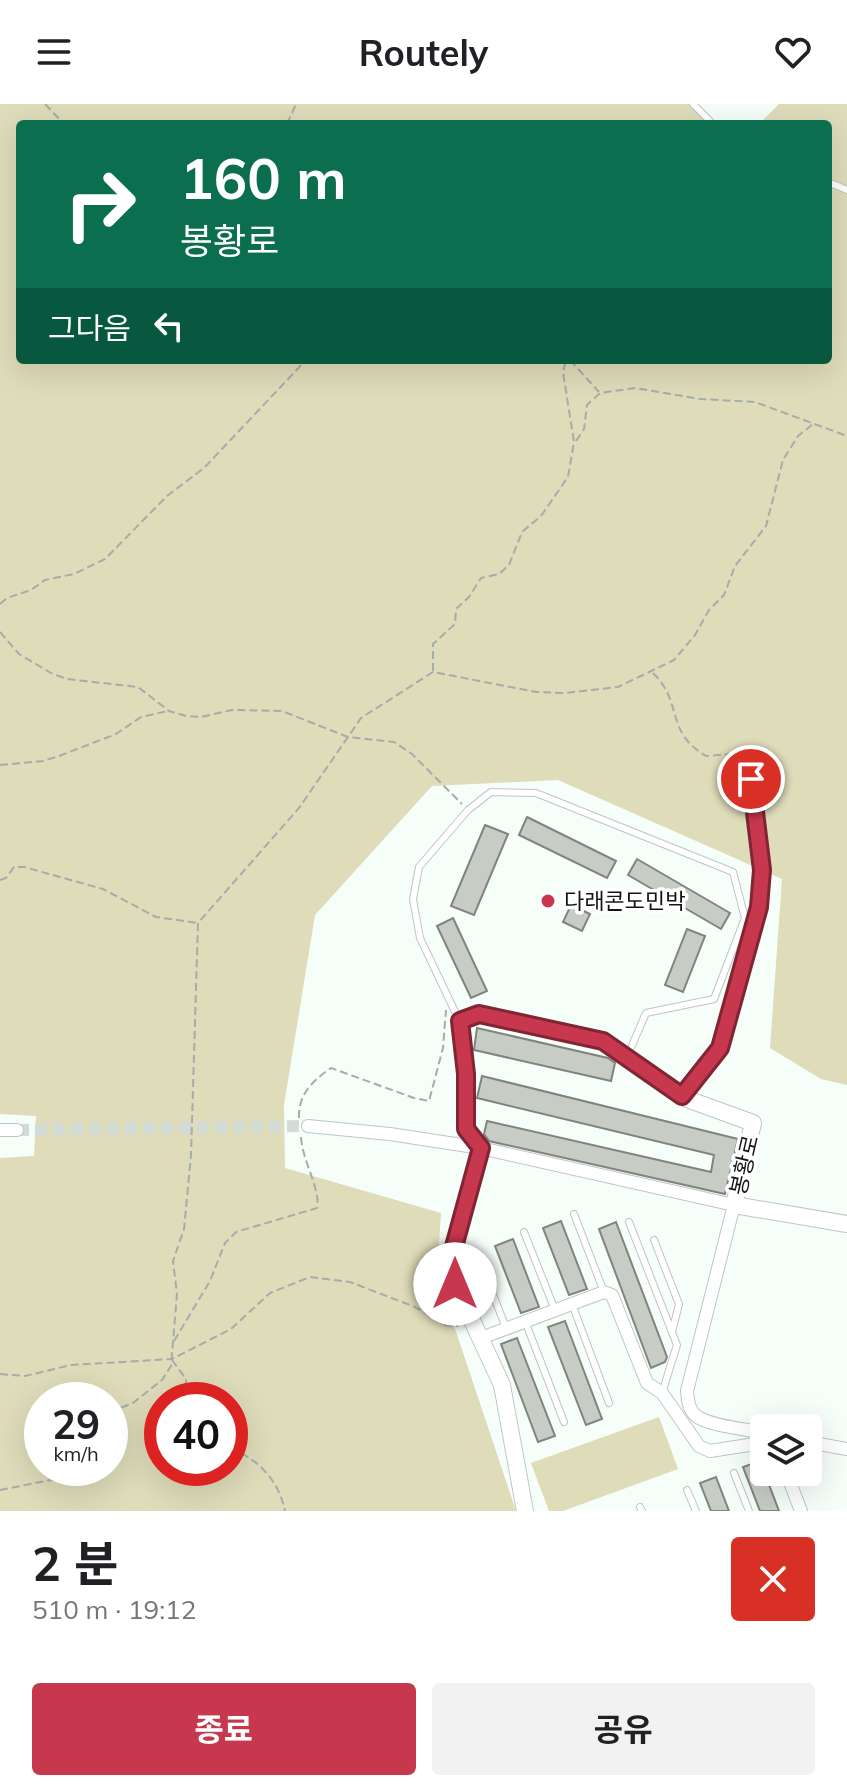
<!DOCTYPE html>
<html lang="ko">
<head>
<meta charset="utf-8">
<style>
  :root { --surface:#fff; --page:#f2f2f2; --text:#202124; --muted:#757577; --accent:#c7374e }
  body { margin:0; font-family:Mulish,"Noto Sans KR",sans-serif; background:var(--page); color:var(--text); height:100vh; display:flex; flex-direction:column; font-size:30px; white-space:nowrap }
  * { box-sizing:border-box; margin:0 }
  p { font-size:26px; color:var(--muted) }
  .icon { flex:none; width:44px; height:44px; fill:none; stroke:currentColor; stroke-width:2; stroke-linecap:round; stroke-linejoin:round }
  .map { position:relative; height:1407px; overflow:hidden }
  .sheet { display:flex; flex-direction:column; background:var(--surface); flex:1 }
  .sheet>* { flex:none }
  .top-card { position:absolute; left:16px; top:16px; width:816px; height:244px; border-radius:8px; box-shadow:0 8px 32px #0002; background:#0b6e4f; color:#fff; overflow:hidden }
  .tools { position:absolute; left:750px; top:1310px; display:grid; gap:16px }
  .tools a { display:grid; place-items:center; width:72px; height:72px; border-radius:8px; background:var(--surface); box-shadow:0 8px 32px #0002; font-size:40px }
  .speed { position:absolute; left:24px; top:1278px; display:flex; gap:16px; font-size:40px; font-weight:700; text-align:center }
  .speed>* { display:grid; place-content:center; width:104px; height:104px; border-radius:50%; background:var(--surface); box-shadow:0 8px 32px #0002; line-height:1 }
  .speed small { font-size:20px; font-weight:400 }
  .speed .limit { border:12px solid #d22; background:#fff; color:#111 }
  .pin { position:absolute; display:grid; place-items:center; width:68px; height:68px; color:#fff; margin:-34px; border:4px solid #fff; border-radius:50%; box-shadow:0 2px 8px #0007 }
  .me { position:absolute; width:88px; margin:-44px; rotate:0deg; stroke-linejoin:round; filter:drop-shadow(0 0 6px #0008) }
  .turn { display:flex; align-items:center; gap:28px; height:168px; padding:0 32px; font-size:36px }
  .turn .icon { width:104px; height:104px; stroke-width:2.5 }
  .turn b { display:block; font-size:56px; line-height:68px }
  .then { display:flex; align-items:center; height:76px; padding:0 32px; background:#0003; gap:16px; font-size:30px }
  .round { display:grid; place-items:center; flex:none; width:84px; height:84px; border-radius:8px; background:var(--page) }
  .summary { display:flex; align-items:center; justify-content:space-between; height:136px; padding:0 32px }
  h1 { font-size:48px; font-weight:700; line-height:60px }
  .button { display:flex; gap:16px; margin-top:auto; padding:16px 32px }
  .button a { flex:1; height:92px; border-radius:8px; background:var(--accent); color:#fff; font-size:32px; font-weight:700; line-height:92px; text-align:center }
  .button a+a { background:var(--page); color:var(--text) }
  header { display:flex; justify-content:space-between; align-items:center; height:104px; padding:0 32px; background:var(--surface); font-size:36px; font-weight:700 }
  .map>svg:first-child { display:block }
  .green { fill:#dedcb9; fill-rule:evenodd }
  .building { fill:#c7ccc5; stroke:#80847d; stroke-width:2 }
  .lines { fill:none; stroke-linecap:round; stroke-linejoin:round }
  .minor-tunnel { stroke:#d3dbd7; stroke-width:12; stroke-dasharray:12 6; stroke-linecap:butt }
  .service-casing { stroke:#bec7c2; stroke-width:8 }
  .minor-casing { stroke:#bec7c2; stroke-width:14 }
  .tertiary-casing { stroke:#bec7c2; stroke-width:18 }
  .path { stroke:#a6ada9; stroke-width:2; stroke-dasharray:8 4; stroke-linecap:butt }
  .service { stroke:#fff; stroke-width:6 }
  .minor { stroke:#fff; stroke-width:12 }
  .tertiary { stroke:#fff; stroke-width:16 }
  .route-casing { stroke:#812433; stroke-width:20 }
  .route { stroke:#c7374e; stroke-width:14 }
  .poi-dot { fill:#c7374e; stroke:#fff; stroke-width:3 }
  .labels { text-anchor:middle; stroke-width:7; stroke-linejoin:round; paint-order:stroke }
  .poi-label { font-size:22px; fill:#121514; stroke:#fff; text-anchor:start }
  .street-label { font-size:22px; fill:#121514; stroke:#fff }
</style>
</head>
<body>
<header><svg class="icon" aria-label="menu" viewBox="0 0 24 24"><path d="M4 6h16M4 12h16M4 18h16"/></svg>Routely<svg class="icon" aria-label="heart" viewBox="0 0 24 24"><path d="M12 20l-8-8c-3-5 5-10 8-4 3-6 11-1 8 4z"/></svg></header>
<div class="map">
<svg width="847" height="1407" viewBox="0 0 847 1407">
  <rect width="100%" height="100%" fill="#f5fef9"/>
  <g class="green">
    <path d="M0,0H690L702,6L706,20H20V256H828V20H759L779,0H847V981L821,975L770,944L782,775L558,676L432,682L315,811L284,1001L285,1064L441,1109L437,1171L516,1407H0V1054L34,1052L36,1012L0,1010ZM42,1296H110V1364H42ZM162,1296H230V1364H162Z"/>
    <path d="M659,1313L678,1365L563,1407H549L531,1359Z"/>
  </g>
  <g class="building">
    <path d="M527,713L616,757L607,774L519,731Z"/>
    <path d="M485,721L508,730L474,811L451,802Z"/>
    <path d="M637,755L730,809L721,825L628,771Z"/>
    <path d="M571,801L590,810L582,827L563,818Z"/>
    <path d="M453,814L487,887L471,894L437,822Z"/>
    <path d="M687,825L705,832L683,888L665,881Z"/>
    <path d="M477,924L608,954L615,959L611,977L474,946Z"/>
    <path d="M482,972L738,1035L725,1090L489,1037L484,1030L487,1017L711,1068L714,1051L477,994Z"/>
    <path d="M561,1117L587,1185L569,1191L543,1124Z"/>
    <path d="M616,1118L667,1253L665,1258L651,1264L599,1125Z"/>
    <path d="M513,1135L539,1203L521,1209L495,1142Z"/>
    <path d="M565,1217L602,1315L586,1321L548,1223Z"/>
    <path d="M517,1234L555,1332L538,1338L501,1240Z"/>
    <path d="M760,1357L779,1407H760L743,1363Z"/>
    <path d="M716,1373L729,1407H711L700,1379Z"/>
  </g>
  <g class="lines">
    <path class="minor-tunnel" d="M17,1026L308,1022"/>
    <g class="service-casing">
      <g id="service">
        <path d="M693,0L713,20"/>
        <path d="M828,78L847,86"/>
        <path d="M459,916L420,834L413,795L419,763L468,706L491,688L536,689L733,768L745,814L714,895L646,909L627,953"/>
        <path d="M682,992L720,944L759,803L762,766L751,675"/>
        <path d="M574,1110L604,1188"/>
        <path d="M629,1118L677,1241L662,1289"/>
        <path d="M524,1128L555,1206"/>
        <path d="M654,1136L679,1200L672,1228"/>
        <path d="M482,1162L506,1224"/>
        <path d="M572,1200L609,1299"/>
        <path d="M525,1217L564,1318"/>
        <path d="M734,1369L749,1407"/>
        <path d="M687,1386L696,1407"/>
        <path d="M640,1403L642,1407"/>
      </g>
    </g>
    <g class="minor-casing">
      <g id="minor">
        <path d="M308,1022L390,1030L481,1044L734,1101L687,1287C688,1296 688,1304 695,1311C707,1322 747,1325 764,1329"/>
        <path d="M0,1026H17"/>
        <path d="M481,1234L604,1188L612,1191L647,1279L662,1289L699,1342L710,1347L755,1340L764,1342"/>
        <path d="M808,1338L847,1345"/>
        <path d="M786,1368L801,1407"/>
      </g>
    </g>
    <g class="tertiary-casing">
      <path id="tertiary" d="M525,1407L502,1281L455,1180L452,1150L481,1044L466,1025V970L460,917L479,910L603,937L687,995L753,1019L734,1101L847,1120"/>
    </g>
    <g class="path">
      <path d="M45,0L64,20"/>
      <path d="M287,20L296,0"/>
      <path d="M570,256L599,288"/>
      <path d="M576,337L584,325L587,301L600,289L635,284L700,295L755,298L847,332"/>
      <path d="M0,500L7,494L31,486L45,476L74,470L105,455L167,392L204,364L306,256"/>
      <path d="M0,528L19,550L51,569L67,575L138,583L169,607L186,612L201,613L232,606L282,607L348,633L394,638L412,650L462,700"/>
      <path d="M433,567V540L455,520L456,505L469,493L481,474L499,470L509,461L522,428L541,412L568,373L574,338L563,268L566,256"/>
      <path d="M653,569C684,599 664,627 706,652L732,650L746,666"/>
      <path d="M0,661L43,657L59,652L116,630L141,613L168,607"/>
      <path d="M0,776L6,774L14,763H24L103,785L156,813L198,819"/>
      <path d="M299,1014C298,991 312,977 331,964L414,994L429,997L443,944L446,906"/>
      <path d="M174,1237L210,1177L225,1139L236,1128L317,1104C321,1086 302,1056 301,1033"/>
      <path d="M172,1256L186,1275V1296"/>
      <path d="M0,1270L25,1272L71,1261L172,1255L231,1225L270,1189L310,1173L350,1178L415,1203L445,1221L458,1222"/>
      <path d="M110,1308L133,1299L162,1276L171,1262L177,1190L173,1157L184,1125L191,1051L198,819L299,704L361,614L433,568L536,588L565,589L618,583L674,556L695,531L709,506L724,491L735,462L766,422L783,356L798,332L813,320"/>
      <path d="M230,1345C259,1354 279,1378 285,1407"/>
      <path d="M0,1386L56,1375L69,1364"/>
    </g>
    <use href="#service" class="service"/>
    <use href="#minor" class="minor"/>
    <use href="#tertiary" class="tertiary"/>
  </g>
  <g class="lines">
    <g class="route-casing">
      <path id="route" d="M455,1180L452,1150L481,1044L466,1025V970L460,917L479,910L603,937L682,992L720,944L759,803L762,766L751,675"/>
    </g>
    <use href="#route" class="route"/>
  </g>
  <circle class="poi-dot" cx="548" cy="797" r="8"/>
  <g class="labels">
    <g class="poi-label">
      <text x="564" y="805">다래콘도민박</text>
    </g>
    <g class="street-label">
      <text transform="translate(744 1061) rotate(-77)" y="8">봉황로</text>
    </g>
  </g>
</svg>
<div class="tools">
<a><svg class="icon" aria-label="layers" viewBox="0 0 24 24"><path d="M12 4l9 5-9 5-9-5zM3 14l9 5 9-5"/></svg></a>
</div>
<div class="speed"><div>29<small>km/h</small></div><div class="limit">40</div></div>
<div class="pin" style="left:751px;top:675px;background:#d93025"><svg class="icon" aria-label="arrive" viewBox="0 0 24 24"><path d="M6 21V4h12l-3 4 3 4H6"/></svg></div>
<svg class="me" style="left:455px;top:1180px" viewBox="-20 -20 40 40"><circle r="19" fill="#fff"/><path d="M0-13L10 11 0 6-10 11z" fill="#c7374e"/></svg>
<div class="top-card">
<div class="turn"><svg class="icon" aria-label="right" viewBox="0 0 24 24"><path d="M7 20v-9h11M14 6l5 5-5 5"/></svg><div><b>160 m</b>봉황로</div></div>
<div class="then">그다음<svg class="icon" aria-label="left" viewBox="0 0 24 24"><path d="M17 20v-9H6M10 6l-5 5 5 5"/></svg></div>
</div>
</div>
<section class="sheet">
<div class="summary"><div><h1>2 분</h1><p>510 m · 19:12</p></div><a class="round" style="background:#d93025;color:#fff"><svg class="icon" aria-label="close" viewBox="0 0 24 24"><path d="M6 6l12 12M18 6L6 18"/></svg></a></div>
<div class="button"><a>종료</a><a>공유</a></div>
</section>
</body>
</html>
